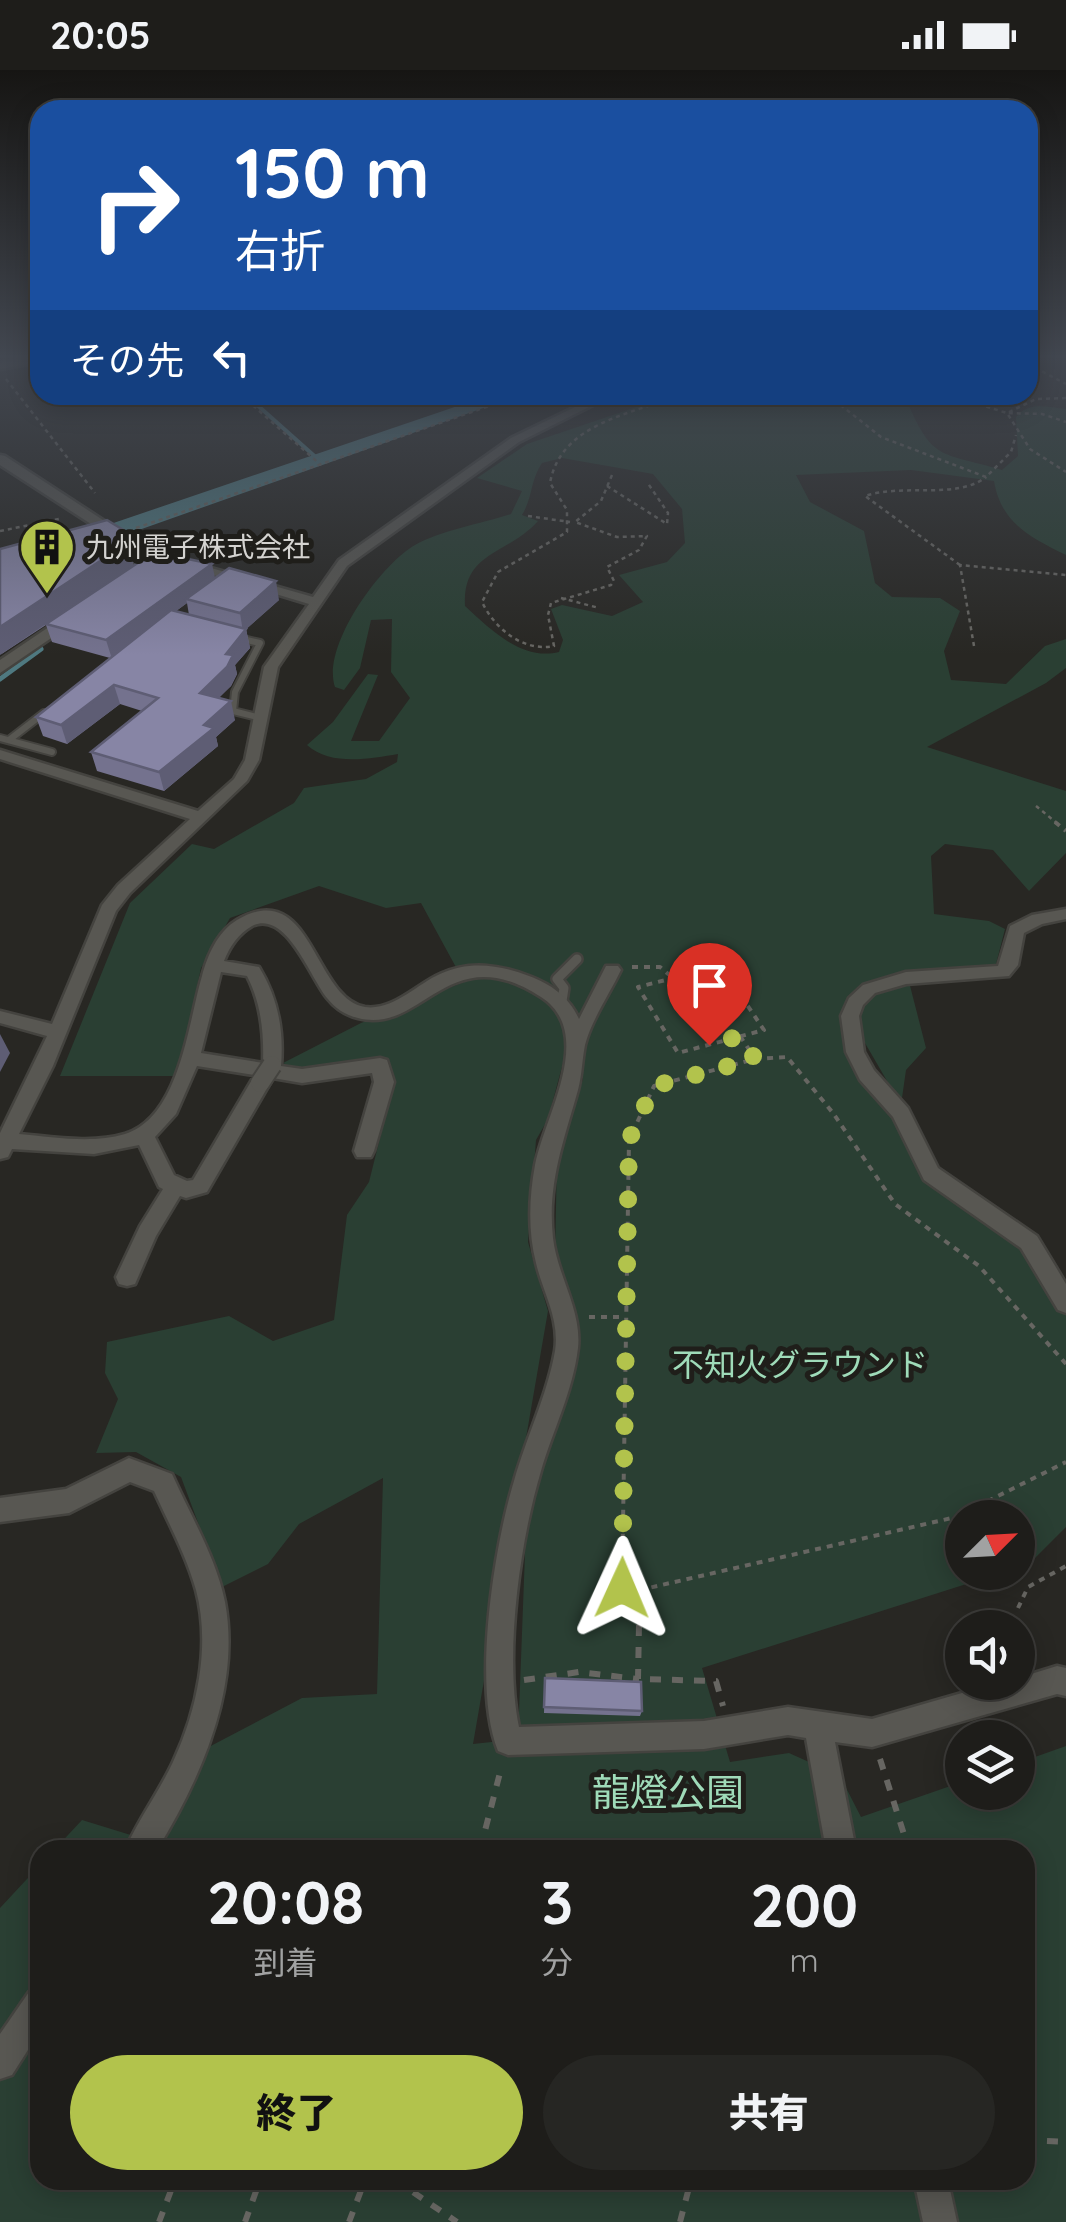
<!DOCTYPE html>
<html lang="ja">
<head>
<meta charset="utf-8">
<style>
  :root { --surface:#1e1d1a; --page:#262623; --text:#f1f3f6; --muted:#a1a2a2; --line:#3c3b39; --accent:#b2c34c }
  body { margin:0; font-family:Quicksand,"Noto Sans JP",sans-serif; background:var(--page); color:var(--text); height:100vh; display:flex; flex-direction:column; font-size:38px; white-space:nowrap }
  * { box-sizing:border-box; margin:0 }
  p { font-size:32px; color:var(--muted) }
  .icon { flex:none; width:55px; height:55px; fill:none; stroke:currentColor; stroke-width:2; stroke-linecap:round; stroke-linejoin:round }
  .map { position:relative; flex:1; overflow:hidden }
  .panel { position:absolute; left:30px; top:1770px; width:1005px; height:350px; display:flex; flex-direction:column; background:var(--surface); border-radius:30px; box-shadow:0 5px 25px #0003,0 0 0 2px var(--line) }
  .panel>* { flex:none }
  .guide { position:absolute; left:30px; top:30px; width:1008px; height:305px; border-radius:30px; box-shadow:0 5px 25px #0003,0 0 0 2px var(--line); background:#1a4fa0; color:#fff; overflow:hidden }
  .needle { width:65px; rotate:66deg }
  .controls { position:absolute; left:945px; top:1430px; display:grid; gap:20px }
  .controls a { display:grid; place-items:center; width:90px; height:90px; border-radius:50%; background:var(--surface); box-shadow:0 5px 25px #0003,0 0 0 2px var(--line); font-size:50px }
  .pin { position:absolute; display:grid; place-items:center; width:85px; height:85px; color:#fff; margin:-102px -42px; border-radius:50% 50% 50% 0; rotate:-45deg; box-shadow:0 0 10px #0007 }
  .pin .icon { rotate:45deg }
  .me { position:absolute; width:110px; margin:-55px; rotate:1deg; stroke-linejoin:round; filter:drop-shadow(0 0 8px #0008) }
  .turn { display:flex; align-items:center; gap:35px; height:210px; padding:0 40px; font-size:45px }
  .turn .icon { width:130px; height:130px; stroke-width:2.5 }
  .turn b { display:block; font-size:70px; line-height:85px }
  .then { display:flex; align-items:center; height:95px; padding:0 40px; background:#0003; gap:20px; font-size:38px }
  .eta { display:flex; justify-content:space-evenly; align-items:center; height:170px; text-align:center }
  .eta b { font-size:60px; font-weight:800; line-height:70px }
  .action { display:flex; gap:20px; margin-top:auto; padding:20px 40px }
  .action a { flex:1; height:115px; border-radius:60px; background:var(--accent); color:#111; font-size:40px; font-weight:800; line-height:115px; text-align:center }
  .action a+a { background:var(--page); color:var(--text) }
  .status { display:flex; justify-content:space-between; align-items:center; height:70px; padding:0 50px; background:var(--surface); direction:ltr }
  .status svg { height:28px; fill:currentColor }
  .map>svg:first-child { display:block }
  .green { fill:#2a3f33; fill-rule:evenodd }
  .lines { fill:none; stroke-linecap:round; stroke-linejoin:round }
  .stream-far1 { stroke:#4f7980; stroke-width:4 }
  .stream { stroke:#4f7980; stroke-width:5 }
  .river { fill:#4f7980; fill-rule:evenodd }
  .lane-far1-casing { stroke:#44433f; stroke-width:10 }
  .lane-casing { stroke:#44433f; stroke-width:14 }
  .street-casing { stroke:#44433f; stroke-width:5 }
  .secondary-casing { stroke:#44433f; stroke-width:5 }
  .path-far2 { stroke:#676662; stroke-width:2.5; stroke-dasharray:4 4; stroke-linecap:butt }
  .path-far1 { stroke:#676662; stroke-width:4; stroke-dasharray:6 6; stroke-linecap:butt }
  .path { stroke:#676662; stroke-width:6; stroke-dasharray:11 11; stroke-linecap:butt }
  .lane-far1 { stroke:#585752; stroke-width:6 }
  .lane { stroke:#585752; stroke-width:9 }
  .street { fill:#585752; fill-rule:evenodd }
  .secondary { fill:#585752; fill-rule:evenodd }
  .street-bridge-casing { stroke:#44433f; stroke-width:22; stroke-linecap:butt }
  .street-bridge { stroke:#585752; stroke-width:18 }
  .wall { fill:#74728e; fill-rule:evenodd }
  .shaded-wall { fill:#5e5d74 }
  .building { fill:#8785a5; stroke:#5e5d74; stroke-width:2.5 }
  .route { stroke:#b2c34c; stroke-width:18; stroke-dasharray:0 32.4 }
  .labels { text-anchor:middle; stroke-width:10; stroke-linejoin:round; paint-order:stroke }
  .far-poi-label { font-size:28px; fill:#d4d3d0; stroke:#1f1e1a; text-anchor:start }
  .park-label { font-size:32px; fill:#9fdbb9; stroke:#1f1e1a }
  .near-park-label { font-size:38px; fill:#9fdbb9; stroke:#1f1e1a }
</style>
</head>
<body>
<div class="status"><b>20:05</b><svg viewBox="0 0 49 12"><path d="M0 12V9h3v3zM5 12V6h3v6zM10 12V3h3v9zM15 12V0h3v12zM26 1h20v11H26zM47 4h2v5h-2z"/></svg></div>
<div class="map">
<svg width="1066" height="2152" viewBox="0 0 1066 2152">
  <rect width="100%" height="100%" fill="#282723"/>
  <g class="green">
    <path d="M672,325H917L905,327C933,392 938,381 1002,400L1018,386L1016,347C1029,331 1047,337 1066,339V485C1030,467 1001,453 994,411L911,400L796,405L810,432L864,461L875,513L892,527L940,528L960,541L944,581L951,610L1006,614L1045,576L1066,569V598L1046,613L927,677L1066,721V783L1029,821L993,780L945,774L931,786L934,844L989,851L1005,859L995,898L907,904L926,978L906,1000L901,1035L858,961L857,943L843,939L840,957L855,1000L896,1048L914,1093L934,1115L1033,1186L1066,1243V1457L1027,1496L1018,1499V1448H962V1502L1001,1503L702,1598L730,1692L789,1683L840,1706L861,1747L962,1712V1722H1018V1693L1066,1676V2152H944L934,2110H1025V1780H54L82,1750L160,1774L205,1679L302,1628L377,1624L383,1408L299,1454L268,1494L222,1517L181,1407L136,1382L96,1383L118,1329L105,1303L107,1272L229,1246L273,1271L334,1250L347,1145L369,1112L388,1036L390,993L383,989L295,1000L283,993L361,953L464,912L421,833L386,838L319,816L230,848L201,898L178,1006H60L130,833L192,774L214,779L294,733L304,718L366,709L397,692L398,684C369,689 330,696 307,675L333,652L368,604L378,605L351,671H379L410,628L391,602L392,549L371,550L360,598L344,620L335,617C321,577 380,495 415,475C442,460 481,454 511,444L522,421L477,408L527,374ZM562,388L653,404L682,439L685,473L667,492L619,505L643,532L612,546L562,535L551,539L563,570L559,582C522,591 491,560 465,536C462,481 508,485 538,451L522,445C533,427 530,411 542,393ZM535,917L579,949L583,1009L557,1087L555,1185L574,1297L527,1430L518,1669L473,1674L548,1241L528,1172L536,1070L548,1049L567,978L568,951Z"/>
    <path d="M40,1795V2110H923L932,2152H0V1838Z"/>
  </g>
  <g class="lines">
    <path class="stream-far1" d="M246,325L320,391"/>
    <path class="stream" d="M0,609L41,579"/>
    <path class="river" d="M490,325H520L105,472L0,501V485L87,462Z"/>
    <g class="lane-far1-casing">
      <g id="lane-far1">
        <path d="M238,568L260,573L235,622L233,641L257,647"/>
        <path d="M0,668L52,682"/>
        <path d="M9,670L44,643"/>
      </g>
    </g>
    <g class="lane-casing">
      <path id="lane" d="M562,931L564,918L557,909L577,889"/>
    </g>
    <g class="street-casing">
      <g id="street">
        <path d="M40,286V292L0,299V293Z"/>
        <path d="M600,325H613L519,372L347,496L278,597L259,690L247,711L130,823L116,841L53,996L19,1064C53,1067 92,1074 125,1064C180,1047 188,953 202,906C207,887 217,862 237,850C312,806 313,928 365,937C393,941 417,914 440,904C470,890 500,895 529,906C551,914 569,927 579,949L606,896H618L621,900C610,923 591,951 585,975C582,990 582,1005 578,1020C564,1070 547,1114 553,1168C557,1205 582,1240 578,1278C573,1321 553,1360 541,1401C520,1471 504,1585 519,1657L704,1651L788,1637L872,1649L1000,1612H1018V1608L1057,1596L1066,1598V1626L1057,1624L872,1677L835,1672L856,1780H826L806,1668L788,1665L704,1679L508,1685L498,1681C472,1617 494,1477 514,1411C526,1368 547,1326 555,1281C560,1249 543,1223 536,1193C528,1162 529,1127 535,1095C544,1047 597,963 541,927C448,866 423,965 358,948C345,945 335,938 327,928C310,907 286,839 252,856C238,864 230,876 224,891L259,897C278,928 284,960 281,996L302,999L380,988L387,990L394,1012L374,1081L371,1087H357L354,1081L374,1012L372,1003L302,1013L261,1006L270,1013L207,1122L186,1128L180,1126L156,1166L135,1214L127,1216L119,1214L116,1207L140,1156L163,1119L159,1117L139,1075L94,1084L12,1079L8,1087L0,1089V1063L47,966L0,953V941L52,954L102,835L118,815L190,749L0,689V680L198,741L234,709L245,690L264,597L309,534L183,496V490L313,527L339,490L511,368ZM221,902L247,906C261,933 264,962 263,993L201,983ZM197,996L260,1006L253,1008L193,1110L187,1111L174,1105L155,1067L176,1044Z"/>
        <path d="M1066,839V849L1042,854L1024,863L1018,895L1009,906L906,914L875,923L863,935L859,946L864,982L874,1000L908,1038L938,1098L1037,1166L1066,1214V1243L1058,1240L1021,1178L924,1110L893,1047L860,1010L846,982L841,946L849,928L863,915L906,902L998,896L1010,856L1032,845Z"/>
        <path d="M129,1388L172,1404C190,1445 216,1487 225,1532C241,1618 201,1708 157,1780H125C138,1750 159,1722 173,1692C197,1641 211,1576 196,1520C186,1485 169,1454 154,1421L130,1412L69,1443L0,1452V1428L66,1419Z"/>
        <path d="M40,1917V1961L12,2005L0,2009V1964L29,1922Z"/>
        <path d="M914,2110H948L957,2152H923Z"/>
      </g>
    </g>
    <g class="secondary-casing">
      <g id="secondary">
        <path d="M0,385L5,386L158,486L137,510H127L124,507L142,487L0,395Z"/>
        <path d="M68,544L82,547L0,603V590Z"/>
      </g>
    </g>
    <g class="path-far2">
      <path d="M1028,294L1066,314"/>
      <path d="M6,309L95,423"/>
      <path d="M241,325L321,395"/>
      <path d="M460,325L471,333"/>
      <path d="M828,325L881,367L986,407L1011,382L1016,365"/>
      <path d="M948,325L1007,343L1030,379L1066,402"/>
      <path d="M1066,328L1036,329L1007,343L1042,344L1066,352"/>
      <path d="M612,405L601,431L575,452L617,467L647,466L639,480L607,497L614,511L611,515L551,533L548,545L554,576C523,582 495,559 482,532L498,502L567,462V440L550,413C561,353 630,345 679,325"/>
      <path d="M607,416L667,454L668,443L647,412"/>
      <path d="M528,446L570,452"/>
      <path d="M136,458L521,325"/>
      <path d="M0,461L59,449"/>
      <path d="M960,495L865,426C904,413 957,430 986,407"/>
      <path d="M561,528L599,538"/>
      <path d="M974,576L960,495L1066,505"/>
      <path d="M1036,736L1058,754"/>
    </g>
    <g class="path-far1">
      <path d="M1055,752L1066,761"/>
      <path d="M721,896L764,960L678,983L638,917Z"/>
      <path d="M632,897H660L673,908"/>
      <path d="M740,966L754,987"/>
      <path d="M589,1247H624"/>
      <path d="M1066,1294L979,1196L895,1134L833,1043L787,987L755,989L654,1016L629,1070L622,1518L640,1520L956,1447L1066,1392"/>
      <path d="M1018,1538L1028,1517L1066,1496"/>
      <path d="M639,1558L640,1522"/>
    </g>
    <g class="path">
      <path d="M639,1555L638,1609L716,1611L723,1636"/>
      <path d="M524,1610L579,1602L638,1609"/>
      <path d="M880,1689L909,1780"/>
      <path d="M480,1780L502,1695"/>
      <path d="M1025,2070L1066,2072"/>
      <path d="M395,2110L457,2152"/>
      <path d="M159,2152L175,2110"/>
      <path d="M245,2152L260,2110"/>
      <path d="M349,2152L365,2110"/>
      <path d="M680,2152L691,2110"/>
    </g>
    <use href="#lane-far1" class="lane-far1"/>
    <use href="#lane" class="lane"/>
    <use href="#street" class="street"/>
    <use href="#secondary" class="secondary"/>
    <g class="street-bridge-casing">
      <path id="street-bridge" d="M260,1013L272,995"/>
    </g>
    <use href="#street-bridge" class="street-bridge"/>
  </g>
  <g class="wall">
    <path d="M130,464L136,487L132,496L215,508L279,530L246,559L250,578L235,595L237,604L231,616L218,628L235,650L216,667L218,676L164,721L97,701L91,682L142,641L120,634L67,674L43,666L36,647L110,588L52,572L46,555L0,585ZM187,533L189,545L176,541Z"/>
    <path d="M545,1608L642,1641L640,1646L544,1643Z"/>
  </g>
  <g class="shaded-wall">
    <path d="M130,464L136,487L132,496L0,585V557Z"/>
    <path d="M212,494L216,512L186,529L187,533L112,589L106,570Z"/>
    <path d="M276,511L279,530L243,562L240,543Z"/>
    <path d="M246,559L250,578L235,595L237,604L231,616L205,642L200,623L226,584Z"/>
    <path d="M114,615L120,634L67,674L61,655Z"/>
    <path d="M231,631L235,650L216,667L218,676L164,721L159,702L204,655Z"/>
    <path d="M0,964L10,983L0,1002Z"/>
  </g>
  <g class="building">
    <path d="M107,450L130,464L126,474L0,557V479Z"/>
    <path d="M149,481L212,494L106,570L46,554L142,490Z"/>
    <path d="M229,498L276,511L240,543L186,529Z"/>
    <path d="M171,540L246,559L226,584L233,585L227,597L200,623L231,631L204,655L214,658L159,702L91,682L158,628L114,615L61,655L36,647Z"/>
    <path d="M545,1608L641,1612L642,1641L544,1637Z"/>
  </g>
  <linearGradient id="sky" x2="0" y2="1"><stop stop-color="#161513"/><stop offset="0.49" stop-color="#424750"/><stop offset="1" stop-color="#424750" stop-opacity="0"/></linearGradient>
  <rect width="1066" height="585" fill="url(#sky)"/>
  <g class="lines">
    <path class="route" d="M622,1518L629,1070L654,1016L755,989L740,966L709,975"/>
  </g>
  <defs>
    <g id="building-pin" transform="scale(2.875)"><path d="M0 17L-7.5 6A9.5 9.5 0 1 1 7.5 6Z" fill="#b2c34c" stroke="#1f1e1a"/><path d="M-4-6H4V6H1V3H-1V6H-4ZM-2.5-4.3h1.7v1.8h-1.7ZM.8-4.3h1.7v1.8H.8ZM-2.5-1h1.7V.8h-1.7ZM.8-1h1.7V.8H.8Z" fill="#111"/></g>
  </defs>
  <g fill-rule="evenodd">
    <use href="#building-pin" x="47" y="477"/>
  </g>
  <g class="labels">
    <g class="far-poi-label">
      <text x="86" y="487">九州電子株式会社</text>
    </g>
    <g class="park-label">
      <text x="800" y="1306">不知火グラウンド</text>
    </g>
    <g class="near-park-label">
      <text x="668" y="1736">龍燈公園</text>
    </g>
  </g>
</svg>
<div class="controls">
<a><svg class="needle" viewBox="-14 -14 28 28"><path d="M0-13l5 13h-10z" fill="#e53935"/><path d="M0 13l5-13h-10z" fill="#a1a2a2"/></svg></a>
<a><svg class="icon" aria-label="sound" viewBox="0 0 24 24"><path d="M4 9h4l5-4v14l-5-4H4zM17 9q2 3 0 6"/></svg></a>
<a><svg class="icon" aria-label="layers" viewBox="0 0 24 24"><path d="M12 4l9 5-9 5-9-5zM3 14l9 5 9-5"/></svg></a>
</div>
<div class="pin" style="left:709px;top:975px;background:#d93025"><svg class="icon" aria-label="arrive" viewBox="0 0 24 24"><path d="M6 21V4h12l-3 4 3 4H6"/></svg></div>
<svg class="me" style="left:622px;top:1518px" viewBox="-20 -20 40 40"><path d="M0-17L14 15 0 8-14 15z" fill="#b2c34c" stroke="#fff" stroke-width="4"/></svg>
<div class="guide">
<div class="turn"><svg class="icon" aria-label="right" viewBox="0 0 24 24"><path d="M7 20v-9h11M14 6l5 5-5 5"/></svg><div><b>150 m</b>右折</div></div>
<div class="then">その先<svg class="icon" aria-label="left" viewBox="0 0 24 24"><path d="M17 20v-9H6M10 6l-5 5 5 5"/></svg></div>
</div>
<section class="panel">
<div class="eta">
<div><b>20:08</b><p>到着</p></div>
<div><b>3</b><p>分</p></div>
<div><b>200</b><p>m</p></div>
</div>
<div class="action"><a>終了</a><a>共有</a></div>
</section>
</div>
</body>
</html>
